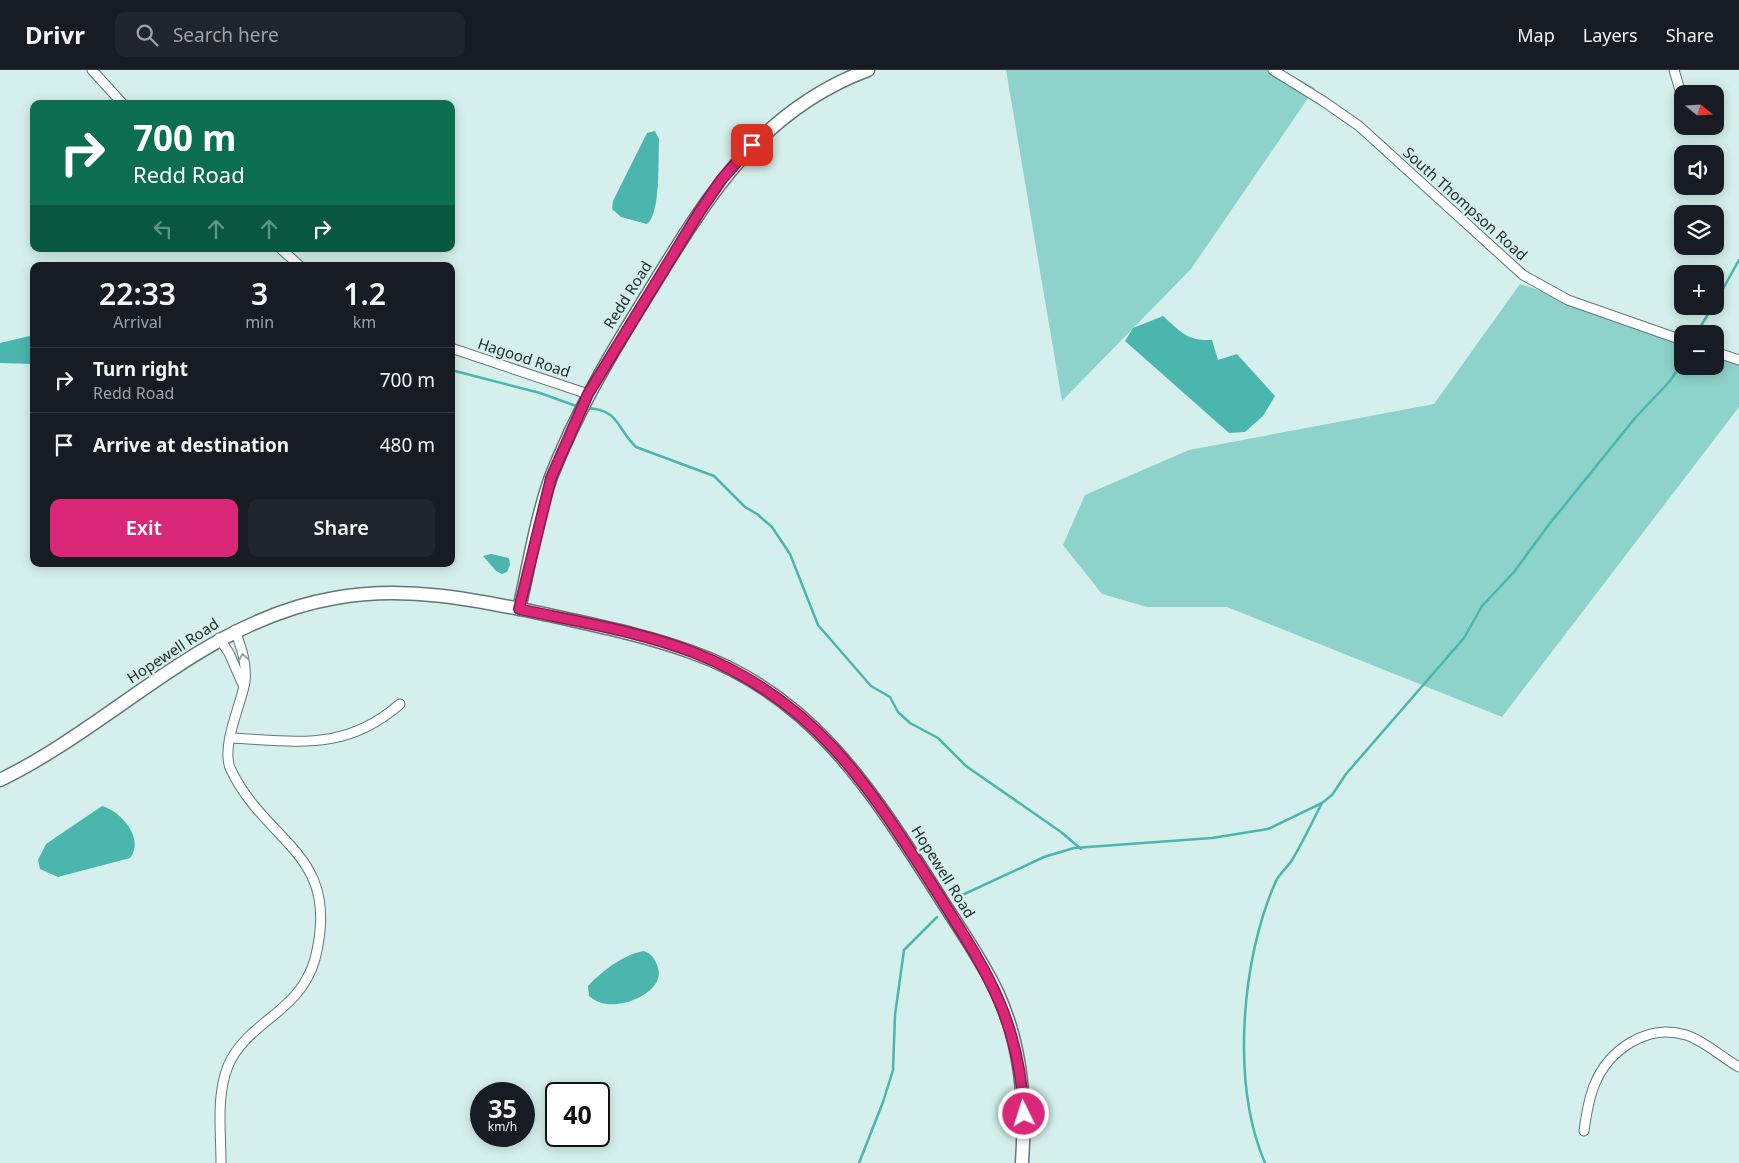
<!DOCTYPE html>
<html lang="en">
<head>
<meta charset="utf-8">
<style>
  :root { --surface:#171b24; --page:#20242c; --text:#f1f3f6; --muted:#9ea1a6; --line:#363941; --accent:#db2777 }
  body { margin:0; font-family:"Noto Sans",sans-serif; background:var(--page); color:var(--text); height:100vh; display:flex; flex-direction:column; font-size:19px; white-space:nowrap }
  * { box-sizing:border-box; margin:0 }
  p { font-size:16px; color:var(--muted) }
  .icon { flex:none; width:28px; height:28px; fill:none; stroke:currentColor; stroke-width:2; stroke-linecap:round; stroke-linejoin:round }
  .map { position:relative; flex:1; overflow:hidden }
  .drawer { position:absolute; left:30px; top:192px; width:425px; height:305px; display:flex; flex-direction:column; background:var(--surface); border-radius:10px; box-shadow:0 2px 12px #0003 }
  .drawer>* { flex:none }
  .hud { position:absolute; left:30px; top:30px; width:425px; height:152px; border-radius:10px; box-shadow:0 2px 12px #0003; background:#0b6e4f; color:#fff; overflow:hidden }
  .needle { width:32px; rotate:108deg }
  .controls { position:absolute; left:1674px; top:15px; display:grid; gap:10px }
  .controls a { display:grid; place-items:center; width:50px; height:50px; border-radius:10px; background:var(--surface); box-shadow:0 2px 12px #0003; font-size:25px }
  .speed { position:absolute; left:470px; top:1012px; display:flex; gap:10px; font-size:25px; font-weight:700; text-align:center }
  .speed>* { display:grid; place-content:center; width:65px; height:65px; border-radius:50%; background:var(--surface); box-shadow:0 2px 12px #0003; line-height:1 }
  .speed small { font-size:12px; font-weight:400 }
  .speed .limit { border:2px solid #111; border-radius:8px; background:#fff; color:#111 }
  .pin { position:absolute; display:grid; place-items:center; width:42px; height:42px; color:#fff; margin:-21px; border-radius:10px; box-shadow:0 2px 8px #0006 }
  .me { position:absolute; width:55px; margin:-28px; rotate:356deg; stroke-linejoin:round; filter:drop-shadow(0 0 4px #0008) }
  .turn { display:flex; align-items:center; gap:18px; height:105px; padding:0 20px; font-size:22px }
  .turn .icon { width:65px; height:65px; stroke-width:2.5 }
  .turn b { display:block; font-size:35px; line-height:42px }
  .lanes { display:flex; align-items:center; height:48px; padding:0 20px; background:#0003; justify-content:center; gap:25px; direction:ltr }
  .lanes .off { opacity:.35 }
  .eta { display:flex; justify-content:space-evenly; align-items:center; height:85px; text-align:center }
  .eta b { font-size:30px; font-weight:600; line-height:35px }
  .primary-button { display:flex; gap:10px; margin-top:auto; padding:10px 20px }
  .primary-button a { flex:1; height:58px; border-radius:10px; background:var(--accent); color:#fff; font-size:20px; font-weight:600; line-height:58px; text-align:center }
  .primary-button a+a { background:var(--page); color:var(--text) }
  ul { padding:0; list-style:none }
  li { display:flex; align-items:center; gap:15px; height:65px; padding:0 20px; border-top:1px solid var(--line) }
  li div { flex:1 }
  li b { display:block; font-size:19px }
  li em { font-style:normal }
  header { display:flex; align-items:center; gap:30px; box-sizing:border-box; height:70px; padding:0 25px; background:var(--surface); border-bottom:1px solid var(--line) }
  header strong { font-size:24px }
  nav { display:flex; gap:28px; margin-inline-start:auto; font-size:18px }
  .search { width:350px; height:45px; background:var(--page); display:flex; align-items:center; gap:12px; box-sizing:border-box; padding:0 18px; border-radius:10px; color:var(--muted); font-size:19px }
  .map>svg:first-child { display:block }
  .green { fill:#8dd3cb }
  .water { fill:#4bb6ad }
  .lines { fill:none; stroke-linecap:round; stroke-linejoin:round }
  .stream { stroke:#4bb6ad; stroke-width:2.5 }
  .street-casing { stroke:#607875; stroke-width:11 }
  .secondary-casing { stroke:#607875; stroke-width:15 }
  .street { stroke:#fff; stroke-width:9 }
  .secondary { stroke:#fff; stroke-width:12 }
  .oneway { stroke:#9ca0a0 }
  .route-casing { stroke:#8e194d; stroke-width:12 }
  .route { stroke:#db2777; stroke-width:9 }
  .labels { text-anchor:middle; stroke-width:5; stroke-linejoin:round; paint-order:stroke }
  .street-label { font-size:15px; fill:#232d2c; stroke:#d5f0ec }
</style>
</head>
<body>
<header>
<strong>Drivr</strong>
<div class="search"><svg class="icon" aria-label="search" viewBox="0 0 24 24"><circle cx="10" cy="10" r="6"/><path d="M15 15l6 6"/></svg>Search here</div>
<nav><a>Map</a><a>Layers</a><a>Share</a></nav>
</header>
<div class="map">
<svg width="1739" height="1093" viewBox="0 0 1739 1093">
  <rect width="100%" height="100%" fill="#d5f0ec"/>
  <g class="green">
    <path d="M1006,0H1282L1315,18L1191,199L1062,331Z"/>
    <path d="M1520,214L1630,250L1682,270V296H1715V283L1739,292V337L1502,647L1227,537H1147L1102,524L1063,475L1085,425L1189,380L1434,334Z"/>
  </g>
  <g class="water">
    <path d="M655,61L659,69C658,88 661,144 647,154L621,147L612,139L613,131L647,63Z"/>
    <path d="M1163,246C1181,262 1187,271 1212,270L1218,290L1237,284L1275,326L1263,346L1245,362L1229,363L1125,271L1133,258Z"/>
    <path d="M34,265V294L0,293V273Z"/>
    <path d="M491,484L509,488L510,495L507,502L502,504L496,501L483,486Z"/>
    <path d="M102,736C121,741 145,769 130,788L58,807L40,799L38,790L46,774Z"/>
    <path d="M644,881C652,884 654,888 657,895C668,920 627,937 607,934C599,933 594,930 589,926L588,916C602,901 624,884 644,881Z"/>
  </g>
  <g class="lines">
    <g class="stream">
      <path d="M1715,233L1739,190"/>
      <path d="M1696,264L1713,236"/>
      <path d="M451,300L540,323L579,337"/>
      <path d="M587,338C620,340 616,358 636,377L714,406L745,437L757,444L772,457L790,484L818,555L871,616L890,627L898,642L910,653L938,668L966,696L1061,762L1081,779"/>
      <path d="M958,827L1044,787L1074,778L1212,768L1268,759L1322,733L1332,725L1346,704L1464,568L1482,536L1514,502L1547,457L1635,348L1670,311L1682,293"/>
      <path d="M859,1093L883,1032L893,1000L895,945L904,880L937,847"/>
      <path d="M1265,1093C1231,1014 1241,889 1276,811C1279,804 1287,798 1292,790C1303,772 1312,752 1322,733"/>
    </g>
    <g class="street-casing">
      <g id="street">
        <path d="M92,0L123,34"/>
        <path d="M1273,0L1323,31L1359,56L1523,205L1568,230L1682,270"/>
        <path d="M1674,0L1682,27"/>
        <path d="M281,179L300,196"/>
        <path d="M451,278L588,324"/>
        <path d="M1715,282L1739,290"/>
        <path d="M219,568L229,583L243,615"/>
        <path d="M230,668C297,671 345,682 400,634"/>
        <path d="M1584,1061C1586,1046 1588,1031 1594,1016C1608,980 1647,953 1686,965C1705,971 1721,987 1739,997"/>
        <path d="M221,1093C221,1061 216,1026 228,996C247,951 300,943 315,889C342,783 268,776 231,700C220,678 241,635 245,612C247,593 241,577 235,560"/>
      </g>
    </g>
    <g class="secondary-casing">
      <g id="secondary">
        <path d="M519,539C529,496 536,449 551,407C576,343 610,285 646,227C705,131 756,42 868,0"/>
        <path d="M0,710C115,654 205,550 335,528C408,515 477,530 549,545C597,556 645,565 691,582C814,625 873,723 939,826C959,858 981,888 997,922C1022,976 1026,1034 1022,1093"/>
      </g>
    </g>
    <use href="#street" class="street"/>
    <use href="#secondary" class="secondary"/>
  </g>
  <defs><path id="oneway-chevron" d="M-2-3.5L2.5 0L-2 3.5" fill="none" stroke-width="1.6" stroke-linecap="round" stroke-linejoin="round" transform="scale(1.25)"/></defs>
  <use class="oneway" href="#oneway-chevron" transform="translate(243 587) rotate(-100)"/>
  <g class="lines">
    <g class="route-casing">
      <path id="route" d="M752,75L722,109L700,141L588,324L551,408L519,539C578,552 639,561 695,583C818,632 870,718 938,824C987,902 1019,949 1024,1044"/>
    </g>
    <use href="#route" class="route"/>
  </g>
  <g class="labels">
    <g class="street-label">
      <text transform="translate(1465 134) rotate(42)" y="5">South Thompson Road</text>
      <text transform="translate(628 225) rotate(-58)" y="5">Redd Road</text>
      <text transform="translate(524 288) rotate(18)" y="5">Hagood Road</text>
      <text transform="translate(173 581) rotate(-33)" y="5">Hopewell Road</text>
      <text transform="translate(943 802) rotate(58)" y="5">Hopewell Road</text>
    </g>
  </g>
</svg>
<div class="controls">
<a><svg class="needle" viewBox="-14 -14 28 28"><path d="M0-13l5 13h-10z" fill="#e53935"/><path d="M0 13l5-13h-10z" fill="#9ea1a6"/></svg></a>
<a><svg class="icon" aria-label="sound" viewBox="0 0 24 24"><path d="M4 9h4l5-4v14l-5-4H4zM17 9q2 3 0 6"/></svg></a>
<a><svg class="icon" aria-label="layers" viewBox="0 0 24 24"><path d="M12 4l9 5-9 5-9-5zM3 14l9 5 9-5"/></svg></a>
<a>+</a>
<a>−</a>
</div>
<div class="speed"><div>35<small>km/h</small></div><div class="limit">40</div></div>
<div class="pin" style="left:752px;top:75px;background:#d93025"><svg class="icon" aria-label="arrive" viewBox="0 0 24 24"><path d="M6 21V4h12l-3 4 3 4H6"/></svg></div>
<svg class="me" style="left:1024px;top:1044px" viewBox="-20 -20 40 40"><circle r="17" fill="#db2777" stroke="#fff" stroke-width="3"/><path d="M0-11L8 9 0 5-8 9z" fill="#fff"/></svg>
<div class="hud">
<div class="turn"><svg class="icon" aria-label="right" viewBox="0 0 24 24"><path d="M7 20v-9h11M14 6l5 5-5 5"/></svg><div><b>700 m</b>Redd Road</div></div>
<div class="lanes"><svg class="icon off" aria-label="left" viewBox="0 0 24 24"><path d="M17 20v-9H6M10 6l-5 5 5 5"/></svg><svg class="icon off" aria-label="ahead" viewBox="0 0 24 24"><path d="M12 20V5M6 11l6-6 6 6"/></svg><svg class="icon off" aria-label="ahead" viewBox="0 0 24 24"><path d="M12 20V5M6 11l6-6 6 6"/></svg><svg class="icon" aria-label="right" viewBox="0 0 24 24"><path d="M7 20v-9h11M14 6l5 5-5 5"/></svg></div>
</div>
<section class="drawer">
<div class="eta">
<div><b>22:33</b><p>Arrival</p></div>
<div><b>3</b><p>min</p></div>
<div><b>1.2</b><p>km</p></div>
</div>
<ul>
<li><svg class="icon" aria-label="right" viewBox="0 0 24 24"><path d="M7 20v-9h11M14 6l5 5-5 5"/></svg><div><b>Turn right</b><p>Redd Road</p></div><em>700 m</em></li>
<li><svg class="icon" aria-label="arrive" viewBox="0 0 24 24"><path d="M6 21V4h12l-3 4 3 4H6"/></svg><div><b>Arrive at destination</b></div><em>480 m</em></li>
</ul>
<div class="primary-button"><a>Exit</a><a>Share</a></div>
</section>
</div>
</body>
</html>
